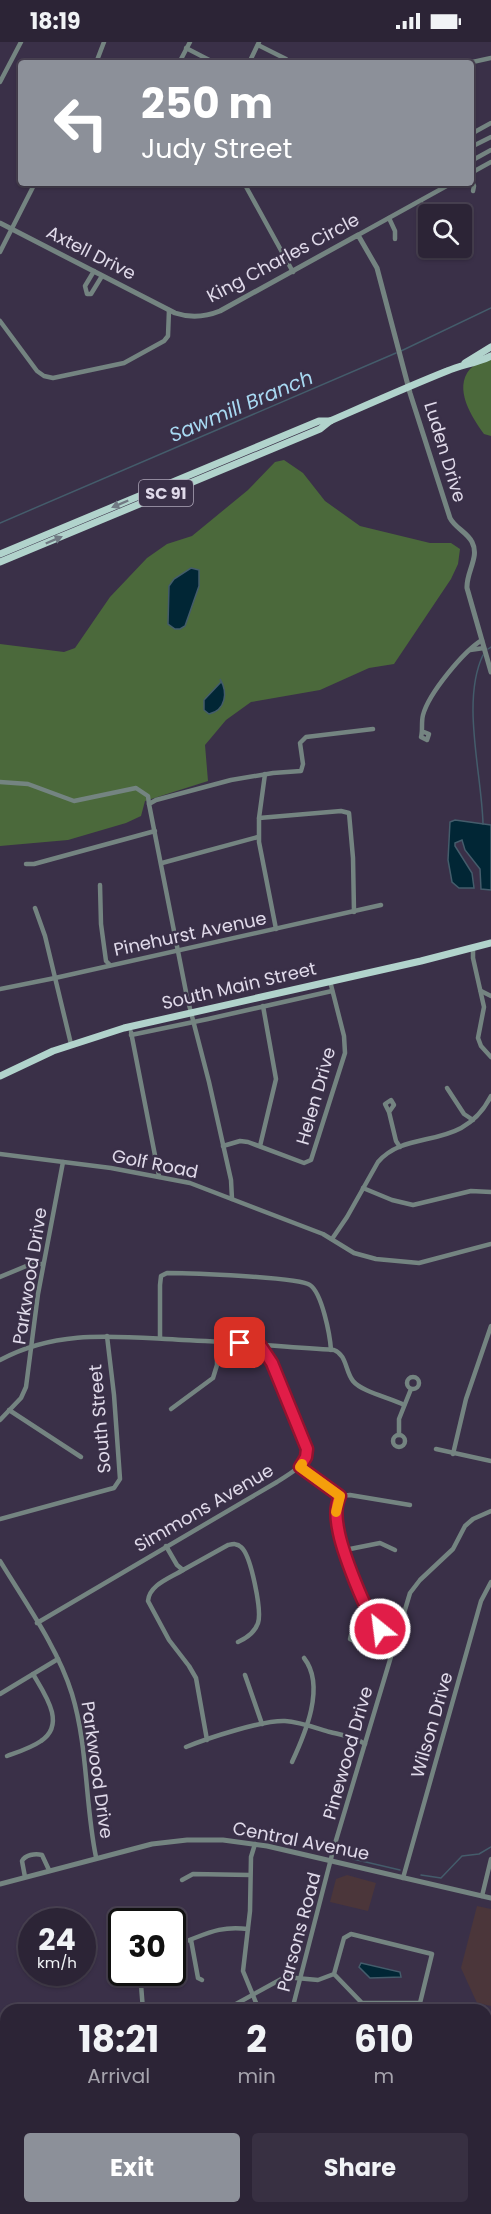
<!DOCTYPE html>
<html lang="en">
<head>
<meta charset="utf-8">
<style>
  :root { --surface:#2c2436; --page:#383042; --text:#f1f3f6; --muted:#a6a4ad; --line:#484151; --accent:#8c9099 }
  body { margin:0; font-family:Poppins,sans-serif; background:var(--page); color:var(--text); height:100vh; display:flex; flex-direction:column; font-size:22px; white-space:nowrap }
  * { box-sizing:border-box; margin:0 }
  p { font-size:20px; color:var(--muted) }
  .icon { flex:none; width:33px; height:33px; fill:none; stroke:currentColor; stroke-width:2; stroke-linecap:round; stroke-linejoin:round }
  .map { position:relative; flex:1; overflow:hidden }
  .side { position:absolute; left:0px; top:1962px; width:492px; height:210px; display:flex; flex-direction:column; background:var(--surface); border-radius:18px 18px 0 0; box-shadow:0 2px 4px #0004,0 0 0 2px var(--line) }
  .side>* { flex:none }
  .top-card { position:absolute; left:18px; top:18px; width:456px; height:126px; border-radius:6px; box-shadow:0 2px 4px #0004,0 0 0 2px var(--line); background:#8c9099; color:#fff; overflow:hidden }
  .tools { position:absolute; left:418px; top:162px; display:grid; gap:12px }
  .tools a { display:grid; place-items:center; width:54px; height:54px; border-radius:6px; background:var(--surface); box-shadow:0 2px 4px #0004,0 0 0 2px var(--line); font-size:30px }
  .speed { position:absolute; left:18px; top:1866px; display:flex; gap:12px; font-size:30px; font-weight:700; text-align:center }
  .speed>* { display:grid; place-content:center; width:78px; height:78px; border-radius:50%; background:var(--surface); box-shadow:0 2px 4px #0004,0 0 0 2px var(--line); line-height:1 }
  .speed small { font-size:15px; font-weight:400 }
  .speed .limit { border:3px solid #111; border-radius:9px; background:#fff; color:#111 }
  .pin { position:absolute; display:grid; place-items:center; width:51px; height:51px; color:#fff; margin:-26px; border-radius:12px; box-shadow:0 3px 9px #0006 }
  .me { position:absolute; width:66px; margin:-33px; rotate:331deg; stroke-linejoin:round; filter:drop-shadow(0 0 4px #0008) }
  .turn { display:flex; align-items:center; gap:21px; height:126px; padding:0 24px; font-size:27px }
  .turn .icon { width:78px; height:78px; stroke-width:2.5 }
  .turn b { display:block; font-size:42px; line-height:51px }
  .eta { display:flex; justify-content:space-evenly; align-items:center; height:102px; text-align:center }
  .eta b { font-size:36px; font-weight:700; line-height:42px }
  .cta { display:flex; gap:12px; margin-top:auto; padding:12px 24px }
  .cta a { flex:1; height:69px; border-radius:6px; background:var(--accent); color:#fff; font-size:24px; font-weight:700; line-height:69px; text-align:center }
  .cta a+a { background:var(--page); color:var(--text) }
  .status { display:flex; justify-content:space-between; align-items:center; height:42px; padding:0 30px; background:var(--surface); direction:ltr }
  .status svg { height:16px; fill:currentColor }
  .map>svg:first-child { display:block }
  .commercial { fill:#4b363a }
  .green { fill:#4b693b }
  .water { fill:#012635; stroke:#445c6b; stroke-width:1.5 }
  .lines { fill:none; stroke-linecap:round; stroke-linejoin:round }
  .stream { stroke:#445c6b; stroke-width:1.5 }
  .minor { stroke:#748481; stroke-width:4.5 }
  .tertiary { stroke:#748481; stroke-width:5 }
  .primary { stroke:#b1d3cc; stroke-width:7 }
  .oneway { fill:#707983 }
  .route-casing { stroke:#92132f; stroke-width:15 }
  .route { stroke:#e11d48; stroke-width:10 }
  .slow { stroke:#f59e0b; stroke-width:10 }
  .labels { text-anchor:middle; stroke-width:5; stroke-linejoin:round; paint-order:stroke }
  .shield { fill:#3a3048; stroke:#aea7b9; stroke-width:1.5 }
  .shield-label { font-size:16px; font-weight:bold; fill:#e0daea }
  .street-label { font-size:18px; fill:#e0daea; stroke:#3a3048 }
  .water-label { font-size:20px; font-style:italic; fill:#a8d9f2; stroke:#3a3048 }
</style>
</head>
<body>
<div class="status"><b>18:19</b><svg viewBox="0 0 49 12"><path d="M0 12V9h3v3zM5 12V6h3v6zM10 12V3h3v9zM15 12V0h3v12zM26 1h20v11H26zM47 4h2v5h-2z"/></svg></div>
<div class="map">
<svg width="491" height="2172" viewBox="0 0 491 2172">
  <rect width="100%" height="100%" fill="#3a3048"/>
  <g class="commercial">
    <path d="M347,1833L376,1841L368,1869L330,1860L336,1837Z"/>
    <path d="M477,1864L491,1867V1964L477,1961L461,1926Z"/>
  </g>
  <g class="green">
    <path d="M491,315V394L484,392C472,375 453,347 470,327C475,322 485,319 491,315Z"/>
    <path d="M284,418L303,431L325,459L360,484L430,501H451L460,507L458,522L451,537L394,622L369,626L320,648L251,660L226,678L205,703L208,739L145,759L141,774L126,781L68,798L0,804V602L64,610L75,606L110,555L147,516L167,502L192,494L248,448L275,420Z"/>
  </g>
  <g class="water">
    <path d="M191,526L199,528V544L185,584L180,587H175L168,582L169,544L174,537Z"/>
    <path d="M220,637C228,650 226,668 209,672L204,668V658L221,640Z"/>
    <path d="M455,778L491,783V848L481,847L480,827L465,808L462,798L455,801V804L472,831L474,846H459L452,840L448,818L450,780Z"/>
    <path d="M361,1921L400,1930L401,1935L370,1936L359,1925Z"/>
  </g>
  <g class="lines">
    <g class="stream">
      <path d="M401,309L491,266"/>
      <path d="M0,481L396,311"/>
      <path d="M488,607L491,605"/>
      <path d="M483,782C482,733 461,659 483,613"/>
      <path d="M353,1817L400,1828"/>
      <path d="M421,1833L441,1836L462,1814L479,1812L491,1805"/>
    </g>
    <g class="minor">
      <path d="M258,3L286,17"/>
      <path d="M186,6L215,21"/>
      <path d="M96,21L104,0"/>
      <path d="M179,21L190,0"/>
      <path d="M249,21L259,0"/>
      <path d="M468,21L491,16"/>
      <path d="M0,40L21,0"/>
      <path d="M471,92L491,81"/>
      <path d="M471,105L491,95"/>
      <path d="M471,119L491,108"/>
      <path d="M471,131L491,120"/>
      <path d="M471,137L474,144L473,149"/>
      <path d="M244,141L293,230"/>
      <path d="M420,159L429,172"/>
      <path d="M438,171L439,172"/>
      <path d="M389,176L395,189V197"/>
      <path d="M358,193L452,141"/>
      <path d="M0,210L35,141"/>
      <path d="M94,229L85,244L87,252H91L102,234"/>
      <path d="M0,279L37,329L44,334L53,336L124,321L164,299L168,294L169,268"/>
      <path d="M470,608L484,606"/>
      <path d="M424,690L429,692L427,698L421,695C423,688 421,681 423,673C429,651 463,610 482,598"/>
      <path d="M265,732L259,776V800L276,887"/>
      <path d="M0,740L28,742L74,759L136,746L148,754L149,762"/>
      <path d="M259,776L341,769L349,771L353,816L354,870"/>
      <path d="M162,821L258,795"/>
      <path d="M26,822H34L155,789"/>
      <path d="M100,843L101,882L106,919L110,923"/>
      <path d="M35,866L45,894L71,1002"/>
      <path d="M473,907V916L484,965L478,996L481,1004L491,1015"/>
      <path d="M0,947L55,936L381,863"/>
      <path d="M481,949L491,954"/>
      <path d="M131,990L159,1134"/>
      <path d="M131,993L208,977L332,949"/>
      <path d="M447,1046L464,1072L473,1078"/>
      <path d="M389,1070L385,1062L391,1058L394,1063L389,1070L396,1099L400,1105"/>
      <path d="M223,1104L240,1099L248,1100L304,1121L311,1118L345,1011L344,994L330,939"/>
      <path d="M260,1104L276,1037L263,964"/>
      <path d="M0,1112L111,1126L190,1141L323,1192L354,1211L376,1217L419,1221L491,1202"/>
      <path d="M363,1146L392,1158L413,1163L471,1149L491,1150"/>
      <path d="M232,1157L231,1138L209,1040L187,955L149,762L156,758L231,738L273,731L301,729L303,722L300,701L306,695L373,687"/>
      <path d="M332,1197L347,1175L378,1120C408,1085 462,1111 491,1054"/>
      <path d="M0,1235L31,1222H43"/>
      <path d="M160,1295V1243L161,1234L167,1231C188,1231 299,1235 310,1243C322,1251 330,1293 331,1308"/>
      <path d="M0,1318C59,1286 119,1295 183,1298C234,1300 284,1305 334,1308C347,1313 345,1329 353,1339C362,1350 391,1356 404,1363"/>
      <circle cx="413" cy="1341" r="6"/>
      <path d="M171,1367L213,1336L217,1323V1299"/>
      <path d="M9,1368L81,1415"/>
      <path d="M0,1378L21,1356L26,1345L38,1252L63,1120"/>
      <path d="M399,1393V1377L411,1347"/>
      <circle cx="399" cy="1399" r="6"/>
      <path d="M436,1407L491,1419"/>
      <path d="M453,1412L466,1357L491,1284"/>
      <path d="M300,1425L340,1454L350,1453L410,1463"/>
      <path d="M340,1454C327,1483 349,1520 360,1547C364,1558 367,1572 374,1581C380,1588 389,1593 396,1598"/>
      <path d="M0,1477L110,1447L114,1446L120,1437L114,1353L107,1294"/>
      <path d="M166,1504L177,1523L183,1528L228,1503C233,1502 237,1501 241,1505C251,1513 262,1569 258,1581C255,1590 247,1596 238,1600"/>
      <path d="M345,1508L380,1501L395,1508"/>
      <path d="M0,1519C25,1560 58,1606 72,1652C88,1705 85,1762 96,1815"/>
      <path d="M183,1528C170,1536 149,1543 148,1559L169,1598L189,1624L196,1636L207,1698"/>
      <path d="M371,1575L351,1593L350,1597L354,1599L375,1582"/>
      <path d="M37,1581L277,1440C290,1431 307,1424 307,1407L272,1321L260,1303"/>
      <path d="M245,1633L262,1682"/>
      <path d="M0,1652L58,1617"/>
      <path d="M186,1705C208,1696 263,1678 285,1679C300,1680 316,1686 330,1690C342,1693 355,1695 365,1702"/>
      <path d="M7,1714C18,1710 31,1706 41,1699C67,1682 44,1651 33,1632"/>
      <path d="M292,1720C305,1692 326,1644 304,1616"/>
      <path d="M255,1802L251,1815L250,1869L243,1929L259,1968"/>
      <path d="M25,1835L22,1819C25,1813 35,1811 42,1813L49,1828"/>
      <path d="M403,1836L481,1559L491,1540"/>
      <path d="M182,1838L193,1832L250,1833"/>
      <path d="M482,1854L491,1817"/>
      <path d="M191,1898L198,1936L202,1938"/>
      <path d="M172,1904C203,1895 214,1883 248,1887"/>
      <path d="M117,1916L122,1915"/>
      <path d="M140,1930L143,1968"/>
      <path d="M225,1968L285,1935L318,1938L334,1932L344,1896L351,1892L432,1912L420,1961H362L334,1932"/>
      <path d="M292,1968L334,1805L410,1551L420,1538L453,1507L465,1484L473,1477L491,1469"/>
      <path d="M486,2072H491"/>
      <path d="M486,2134L491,2130"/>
      <path d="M231,2172L232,2166"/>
      <path d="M419,2172L428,2166"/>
    </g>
    <g class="tertiary">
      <path d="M0,181L175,271C190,276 205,275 220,269L358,193L377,226L410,351L450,476C455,486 467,490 472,500C480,515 466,530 467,546L491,630"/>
      <path d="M0,1842L152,1802L187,1798H223L267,1804L491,1856"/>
    </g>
    <g class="primary">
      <path d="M465,321L491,305"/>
      <path d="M0,512L319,379H330"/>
      <path d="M0,520L320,387L330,379C369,362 407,345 447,329C461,323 477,321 491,314"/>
      <path d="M0,1034L53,1009L124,986L421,919L491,901"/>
    </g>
  </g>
  <defs><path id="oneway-solid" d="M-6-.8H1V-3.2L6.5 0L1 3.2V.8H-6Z" transform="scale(1.5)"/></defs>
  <g class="oneway">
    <use href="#oneway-solid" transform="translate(120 462) rotate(157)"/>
    <use href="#oneway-solid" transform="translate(54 498) rotate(-23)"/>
  </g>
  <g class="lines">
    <g class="route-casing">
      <path id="route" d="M240,1301L260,1303L272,1321L307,1407L306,1415L300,1425L340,1454C335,1464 336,1476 338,1486C341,1506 366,1574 380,1587"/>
    </g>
    <use href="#route" class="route"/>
    <path class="slow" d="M302,1422L300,1425L340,1454L336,1470"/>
  </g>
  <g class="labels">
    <rect class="shield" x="139" y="438" width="54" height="26" rx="4.5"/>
    <g class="shield-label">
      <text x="166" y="457">SC 91</text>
    </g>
    <g class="street-label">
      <text transform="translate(91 211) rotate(27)" y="6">Axtell Drive</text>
      <text transform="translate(283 216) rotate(-28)" y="6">King Charles Circle</text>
      <text transform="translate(445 410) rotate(73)" y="6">Luden Drive</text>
      <text transform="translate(190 892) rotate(-12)" y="6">Pinehurst Avenue</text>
      <text transform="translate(239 944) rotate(-13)" y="6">South Main Street</text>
      <text transform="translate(316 1054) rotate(-74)" y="6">Helen Drive</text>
      <text transform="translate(155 1122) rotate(11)" y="6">Golf Road</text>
      <text transform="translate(30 1234) rotate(-81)" y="6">Parkwood Drive</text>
      <text transform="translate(100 1377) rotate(-95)" y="6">South Street</text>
      <text transform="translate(204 1466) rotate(-30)" y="6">Simmons Avenue</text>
      <text transform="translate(432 1683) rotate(-74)" y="6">Wilson Drive</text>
      <text transform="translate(348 1711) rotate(-74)" y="6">Pinewood Drive</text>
      <text transform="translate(97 1728) rotate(82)" y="6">Parkwood Drive</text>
      <text transform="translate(301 1799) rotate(11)" y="6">Central Avenue</text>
      <text transform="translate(299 1890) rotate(-75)" y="6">Parsons Road</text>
    </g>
    <g class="water-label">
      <text transform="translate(241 364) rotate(-23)" y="7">Sawmill Branch</text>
    </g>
  </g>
</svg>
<div class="tools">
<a><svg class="icon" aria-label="search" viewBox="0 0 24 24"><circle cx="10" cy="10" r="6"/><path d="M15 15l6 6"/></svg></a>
</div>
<div class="speed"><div>24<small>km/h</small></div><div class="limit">30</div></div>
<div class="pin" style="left:240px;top:1301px;background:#d93025"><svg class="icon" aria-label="arrive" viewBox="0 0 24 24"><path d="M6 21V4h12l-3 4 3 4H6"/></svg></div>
<svg class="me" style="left:380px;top:1587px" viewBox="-20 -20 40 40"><circle r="17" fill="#e11d48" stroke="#fff" stroke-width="3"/><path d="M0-11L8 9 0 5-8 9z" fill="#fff"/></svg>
<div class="top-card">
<div class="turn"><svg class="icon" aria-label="left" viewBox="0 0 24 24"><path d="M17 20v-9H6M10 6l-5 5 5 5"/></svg><div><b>250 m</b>Judy Street</div></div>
</div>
<section class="side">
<div class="eta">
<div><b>18:21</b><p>Arrival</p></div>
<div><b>2</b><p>min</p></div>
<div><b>610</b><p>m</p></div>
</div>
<div class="cta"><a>Exit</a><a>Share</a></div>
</section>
</div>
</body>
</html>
